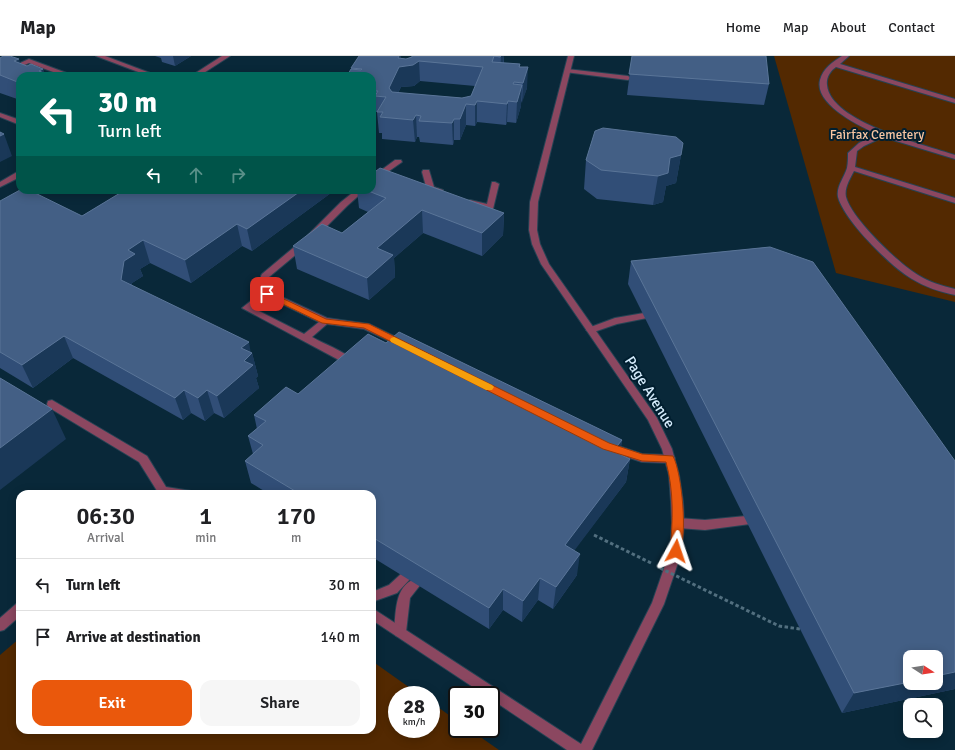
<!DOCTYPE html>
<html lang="en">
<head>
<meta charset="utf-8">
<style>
  :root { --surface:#fff; --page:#f6f6f6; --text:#202124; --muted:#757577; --line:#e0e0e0; --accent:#ea580c }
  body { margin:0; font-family:Signika,sans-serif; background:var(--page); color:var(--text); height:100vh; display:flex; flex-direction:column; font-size:15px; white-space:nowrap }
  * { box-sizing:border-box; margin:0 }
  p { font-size:13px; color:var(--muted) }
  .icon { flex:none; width:22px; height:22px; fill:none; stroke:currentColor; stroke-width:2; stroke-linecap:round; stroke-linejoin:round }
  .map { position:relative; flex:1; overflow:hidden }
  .panel { position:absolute; left:16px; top:434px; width:360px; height:244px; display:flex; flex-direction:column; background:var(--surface); border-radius:12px; box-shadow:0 2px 10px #0003 }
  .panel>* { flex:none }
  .guide { position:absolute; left:16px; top:16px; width:360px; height:122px; border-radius:12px; box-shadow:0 2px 10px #0003; background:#00695c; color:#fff; overflow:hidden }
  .needle { width:26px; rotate:102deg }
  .buttons { position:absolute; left:903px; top:594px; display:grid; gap:8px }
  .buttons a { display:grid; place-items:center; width:40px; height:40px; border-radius:8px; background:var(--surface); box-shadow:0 2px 10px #0003; font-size:20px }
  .speed { position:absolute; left:388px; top:630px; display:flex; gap:8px; font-size:20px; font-weight:700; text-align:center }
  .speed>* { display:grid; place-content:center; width:52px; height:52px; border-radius:50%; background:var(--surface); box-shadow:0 2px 10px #0003; line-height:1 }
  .speed small { font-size:10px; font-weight:400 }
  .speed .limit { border:2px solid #111; border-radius:6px; background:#fff; color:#111 }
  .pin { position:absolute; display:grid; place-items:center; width:34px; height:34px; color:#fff; margin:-17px; border-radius:8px; box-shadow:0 2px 6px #0006 }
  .me { position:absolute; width:44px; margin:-22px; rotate:5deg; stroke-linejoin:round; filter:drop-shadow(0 0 3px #0008) }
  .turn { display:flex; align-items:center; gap:14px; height:84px; padding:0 16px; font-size:18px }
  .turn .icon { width:52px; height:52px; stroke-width:2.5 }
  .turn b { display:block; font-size:28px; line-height:34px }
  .lanes { display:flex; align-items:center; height:38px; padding:0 16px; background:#0003; justify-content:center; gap:20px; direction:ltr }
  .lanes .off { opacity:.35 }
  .eta { display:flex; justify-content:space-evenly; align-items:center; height:68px; text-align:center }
  .eta b { font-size:24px; font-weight:600; line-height:28px }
  .button { display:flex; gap:8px; margin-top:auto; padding:8px 16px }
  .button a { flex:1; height:46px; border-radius:12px; background:var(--accent); color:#fff; font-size:16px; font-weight:600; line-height:46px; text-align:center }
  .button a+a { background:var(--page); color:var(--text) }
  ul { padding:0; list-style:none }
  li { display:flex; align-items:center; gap:12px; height:52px; padding:0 16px; border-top:1px solid var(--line) }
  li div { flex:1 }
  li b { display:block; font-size:15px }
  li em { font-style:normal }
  header { display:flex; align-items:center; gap:24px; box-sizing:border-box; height:56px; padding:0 20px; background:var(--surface); border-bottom:1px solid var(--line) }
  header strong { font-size:19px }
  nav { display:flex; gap:22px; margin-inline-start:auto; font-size:14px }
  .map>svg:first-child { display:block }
  .green { fill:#532901 }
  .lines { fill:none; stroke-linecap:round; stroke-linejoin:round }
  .service-casing { stroke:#264354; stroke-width:2 }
  .minor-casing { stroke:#264354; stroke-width:2 }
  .tertiary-casing { stroke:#264354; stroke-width:2 }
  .path { stroke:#526f7f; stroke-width:3; stroke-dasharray:3.5 2.5; stroke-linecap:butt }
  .service { fill:#8b4760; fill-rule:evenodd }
  .minor { fill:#8b4760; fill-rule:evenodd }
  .tertiary { fill:#8b4760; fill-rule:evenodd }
  .path-bridge { stroke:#526f7f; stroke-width:3; stroke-dasharray:3.5 2.5; stroke-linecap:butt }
  .wall { fill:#314e77; fill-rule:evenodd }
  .shaded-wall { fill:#1a3858 }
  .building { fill:#435f85; stroke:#5a7598; fill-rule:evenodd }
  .route { fill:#ea580c; stroke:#983908 }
  .slow { fill:#f59e0b }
  .labels { text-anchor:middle; stroke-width:4; stroke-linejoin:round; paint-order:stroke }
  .far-park-label { font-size:13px; fill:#f7c5a1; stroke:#001e2f }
  .street-label { font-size:15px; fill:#d5ecfc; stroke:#001e2f }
</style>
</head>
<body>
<header>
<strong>Map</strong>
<nav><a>Home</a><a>Map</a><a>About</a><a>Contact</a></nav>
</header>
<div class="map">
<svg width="955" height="694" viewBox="0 0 955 694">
  <rect width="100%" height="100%" fill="#092839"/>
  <g class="green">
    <path d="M774,0H955V246L836,217Z"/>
    <path d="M20,582V674H372V605L420,639H397V673H431V646L457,665V673H469L499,694H0V599Z"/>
  </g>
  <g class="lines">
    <g class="service-casing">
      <g id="service">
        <path d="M96,0H105L158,20H149Z"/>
        <path d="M842,0H849L840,8L955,43V47L836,11C830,15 826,22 827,29C830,66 925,89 955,99V103L883,81L864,90L857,95L855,111L955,142V147L854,115C850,123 844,132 846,141C852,163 898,207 918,219C929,226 942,230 955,233V239C940,236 925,231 912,223C891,211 844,164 838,141C836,131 844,122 847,112C848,107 848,102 848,97L859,87L877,78C859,70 814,48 820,24C823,12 833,6 842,0Z"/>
        <path d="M29,3L72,19L73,20H64L29,7L0,20V16Z"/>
        <path d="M567,13L628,20L631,22L628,24L565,16V14Z"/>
        <path d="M395,104H401L402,106L372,127V121Z"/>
        <path d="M423,114H429L434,131L443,134V138H437L427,134L422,116Z"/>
        <path d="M492,126H495L499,128L493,153H490L467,148L466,146L470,144L487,148Z"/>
        <path d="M356,134H365L347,150L311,186L269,221L271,236L327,262L369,268L406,286L408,288L403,291L400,290L364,273L327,268L312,281C324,288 349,297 357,308L352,311L242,252L262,236L261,220L262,218L305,182L341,146ZM268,241L319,266L304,278L253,252Z"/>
        <path d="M644,257L647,258L649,260L647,262L617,268L591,277L586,274L588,272L615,262Z"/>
        <path d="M607,386L642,398L670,399L674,400L675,403L674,406L670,407L642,406L603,393L602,390L603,387Z"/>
        <path d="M746,460L750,462L752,465L750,468L705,474L678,472L674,470L672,467L674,464L678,462L705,464Z"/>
        <path d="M405,517L409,518L411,522L397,537L372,546V536L389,529L401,518Z"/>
        <path d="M415,523L419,524L421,528L410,542L406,576L404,580L400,581L396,580L394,576C396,558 394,530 415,523Z"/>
      </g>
    </g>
    <g class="minor-casing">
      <g id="minor">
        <path d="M568,0H574L538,146L537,174L540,188L549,208L657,362L672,393L679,419L683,446L684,467L682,495L664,548L592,694H567L491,643V639H485L372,564V552L581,688L652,547L670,495L672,467L671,446L669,419L662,393L648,364L541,208L532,188L529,174L530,146Z"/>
        <path d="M0,57L20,64V69L0,61Z"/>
        <path d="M52,344L147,400L166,431L191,435L192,438H159L139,406L48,351L47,348L48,345Z"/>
        <path d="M20,547V560L4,574L0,575V562L16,548Z"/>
      </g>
    </g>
    <g class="tertiary-casing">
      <g id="tertiary">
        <path d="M222,0H230L199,20H191Z"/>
        <path d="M17,116H20V121L0,131V126Z"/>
      </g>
    </g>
    <path class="path" d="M594,479L653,508"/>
    <use href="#service" class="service"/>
    <use href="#minor" class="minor"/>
    <use href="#tertiary" class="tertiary"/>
    <path class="path-bridge" d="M660,512L779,570L800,573"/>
  </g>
  <g class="wall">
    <path d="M155,0H191L175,10L162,6L161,2Z"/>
    <path d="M412,0H504V7L520,8V11L527,32L521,47V50L516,67L507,66L506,69L477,66L475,70L466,69L460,84H454L453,89L420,86L419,81H417L415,86L382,83V77H379L377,56H372V20L351,13V12L401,2L406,3L412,1ZM420,25L475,30L471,40L462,42L398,37L401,31L414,30Z"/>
    <path d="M632,0L769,28L764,49L627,39Z"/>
    <path d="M0,2L27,10L43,13L44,17L49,19L20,20V44L0,37Z"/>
    <path d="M681,99L676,127L666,130L663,146L653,149L597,143L584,133L586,104Z"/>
    <path d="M119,134H335L252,195L242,190L191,227L150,207L140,213L143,220L132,227V230L252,297L258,320L256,322L259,332L224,362L214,357L205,365L191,357L183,364L73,302L33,332L0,312V145L82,160L122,136Z"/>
    <path d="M357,134H372L504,157L503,179L482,200L423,177L394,202L395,221L369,244L297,213L293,190L342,177L368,156L359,152Z"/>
    <path d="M631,205L955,633L842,657L628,228Z"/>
    <path d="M386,287L622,384L620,398L630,403L626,426L574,494L577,519L553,553L538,544L522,566L503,554L489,573L372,501V438H269L251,427L245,405L253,398L248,380L257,373L254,359L298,338Z"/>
  </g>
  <g class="shaded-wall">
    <path d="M173,0H191L175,10Z"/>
    <path d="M399,0H401V10L419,5L420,25L414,30L401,31L390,53L389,32L398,2Z"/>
    <path d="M501,0H504L503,12L500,21Z"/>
    <path d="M19,3L25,20L14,5Z"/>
    <path d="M528,11L527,32L522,47L523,27Z"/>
    <path d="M43,13L45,20L39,15Z"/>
    <path d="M522,29L521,50L516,67L517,46Z"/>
    <path d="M477,45V66L475,70V49Z"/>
    <path d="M508,45L507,66L506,69L507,48Z"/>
    <path d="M466,48V69L460,84V63Z"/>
    <path d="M416,59L417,81L415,86L413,64Z"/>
    <path d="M454,63V84L453,89L452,67Z"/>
    <path d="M4,78L12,100L0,106V80Z"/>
    <path d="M681,99L676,127L666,130L663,146L653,149L658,120L670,102Z"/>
    <path d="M302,134H335L252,195L247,173Z"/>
    <path d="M422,154L423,177L394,202L395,221L369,244L367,222L377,192Z"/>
    <path d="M504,157L503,179L482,200V177Z"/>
    <path d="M237,168L242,190L191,227L185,204Z"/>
    <path d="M143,184L150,207L140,213L143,220L132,227L129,247L121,224L124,205L128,194Z"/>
    <path d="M64,280L73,302L33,332L22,309Z"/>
    <path d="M249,286L251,298L252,297L258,320L256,322L259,332L224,362L217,340L241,292Z"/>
    <path d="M184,334L191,357L183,364L175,342Z"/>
    <path d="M207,334L214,357L205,365L198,342Z"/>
    <path d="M52,353L66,383L0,434V392Z"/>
    <path d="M622,384L618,406L613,395Z"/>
    <path d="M630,403L626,426L562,511L565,489Z"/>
    <path d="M580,498L577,519L553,553L556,531Z"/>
    <path d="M540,522L538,544L522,566L523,545Z"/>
    <path d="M503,533V554L489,573V552Z"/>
    <path d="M955,616V633L842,657L854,637L910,626V627H936V620Z"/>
  </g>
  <g class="building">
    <path d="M3,0H10L19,3L14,5L27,10L31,8L43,13L39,15L49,19L54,17L63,20H20V27L0,19V2Z"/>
    <path d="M359,0H399L398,2L406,3L412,1V0H501L500,1L494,0L492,6L520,8L519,11H528L523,27L514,26L513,28L522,29L517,46L508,45L507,48L477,45L475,49L466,48L460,63H454L452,67L419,65L421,60L416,59L413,64L380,61L383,56H377L386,41L375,40L378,35H372V20H347L351,13L361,14L362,13L351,12ZM419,5L483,11L471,40L462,42L392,36L389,32L399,11L413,9Z"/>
    <path d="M632,0H766L769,28L629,18Z"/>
    <path d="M603,72L676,81L683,87L681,99L670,102L668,117L658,120L601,114L586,104L595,75Z"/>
    <path d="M0,76L4,78L0,80Z"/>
    <path d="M380,112L504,157L482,177L422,154L377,192L393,199L367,222L293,190L322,168L342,177L386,142L366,134H372V118Z"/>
    <path d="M20,134H29L82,160L125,134H302L247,173L237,168L185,204L143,184L128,194L135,198L124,205L121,224L249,286L241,292L252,297L244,305L253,309L217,340L207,334L198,342L184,334L175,342L64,280L22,309L0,296V145Z"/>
    <path d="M770,191L813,206L955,405V616L936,620V601H910V626L854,637L631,205Z"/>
    <path d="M399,276L622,384L613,395L630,403L565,489L580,498L556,531L540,522L523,545L503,533L489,552L372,481V438H300L245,405L263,389L248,380L266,365L254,359L286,331L298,338L368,278L386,287Z"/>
    <path d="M0,322L52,353L0,392Z"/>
  </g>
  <path class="route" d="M267,235L326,263L369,268L609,387L642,398L673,400C682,417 688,481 679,498L676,499L672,498L670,495C673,465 674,435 666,406L642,405L603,393L364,272L322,267L264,239L263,238Z"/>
  <path class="slow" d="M394,281L492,329L494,331L492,334H486L391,286L390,284L391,282Z"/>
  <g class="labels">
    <g class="far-park-label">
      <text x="877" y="83">Fairfax Cemetery</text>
    </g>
    <g class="street-label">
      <text transform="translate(650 336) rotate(58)" y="5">Page Avenue</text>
    </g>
  </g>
</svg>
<div class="buttons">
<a><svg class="needle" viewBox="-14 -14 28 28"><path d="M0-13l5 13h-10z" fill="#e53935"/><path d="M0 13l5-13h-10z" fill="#757577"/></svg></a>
<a><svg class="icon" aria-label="search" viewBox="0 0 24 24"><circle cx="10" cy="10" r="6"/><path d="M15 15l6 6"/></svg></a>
</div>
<div class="speed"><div>28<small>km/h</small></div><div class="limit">30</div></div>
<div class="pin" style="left:267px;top:238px;background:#d93025"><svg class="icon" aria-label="arrive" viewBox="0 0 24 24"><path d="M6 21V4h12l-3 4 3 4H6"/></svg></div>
<svg class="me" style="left:676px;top:495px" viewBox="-20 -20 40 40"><path d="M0-17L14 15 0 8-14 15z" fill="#ea580c" stroke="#fff" stroke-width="4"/></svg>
<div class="guide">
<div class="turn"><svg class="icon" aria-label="left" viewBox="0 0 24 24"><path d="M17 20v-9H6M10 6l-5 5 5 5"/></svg><div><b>30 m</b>Turn left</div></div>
<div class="lanes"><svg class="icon" aria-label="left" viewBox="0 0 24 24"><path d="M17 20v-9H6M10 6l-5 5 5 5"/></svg><svg class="icon off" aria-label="ahead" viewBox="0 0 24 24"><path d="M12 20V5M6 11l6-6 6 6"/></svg><svg class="icon off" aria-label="right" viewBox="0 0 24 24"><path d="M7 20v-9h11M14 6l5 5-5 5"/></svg></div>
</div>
<section class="panel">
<div class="eta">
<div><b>06:30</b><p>Arrival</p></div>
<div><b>1</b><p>min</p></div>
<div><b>170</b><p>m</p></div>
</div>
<ul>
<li><svg class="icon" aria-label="left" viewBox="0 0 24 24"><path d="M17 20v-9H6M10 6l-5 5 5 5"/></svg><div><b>Turn left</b></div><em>30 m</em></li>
<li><svg class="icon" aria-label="arrive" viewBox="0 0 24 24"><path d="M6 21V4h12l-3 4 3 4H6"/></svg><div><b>Arrive at destination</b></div><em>140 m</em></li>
</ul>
<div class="button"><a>Exit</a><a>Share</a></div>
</section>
</div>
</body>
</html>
